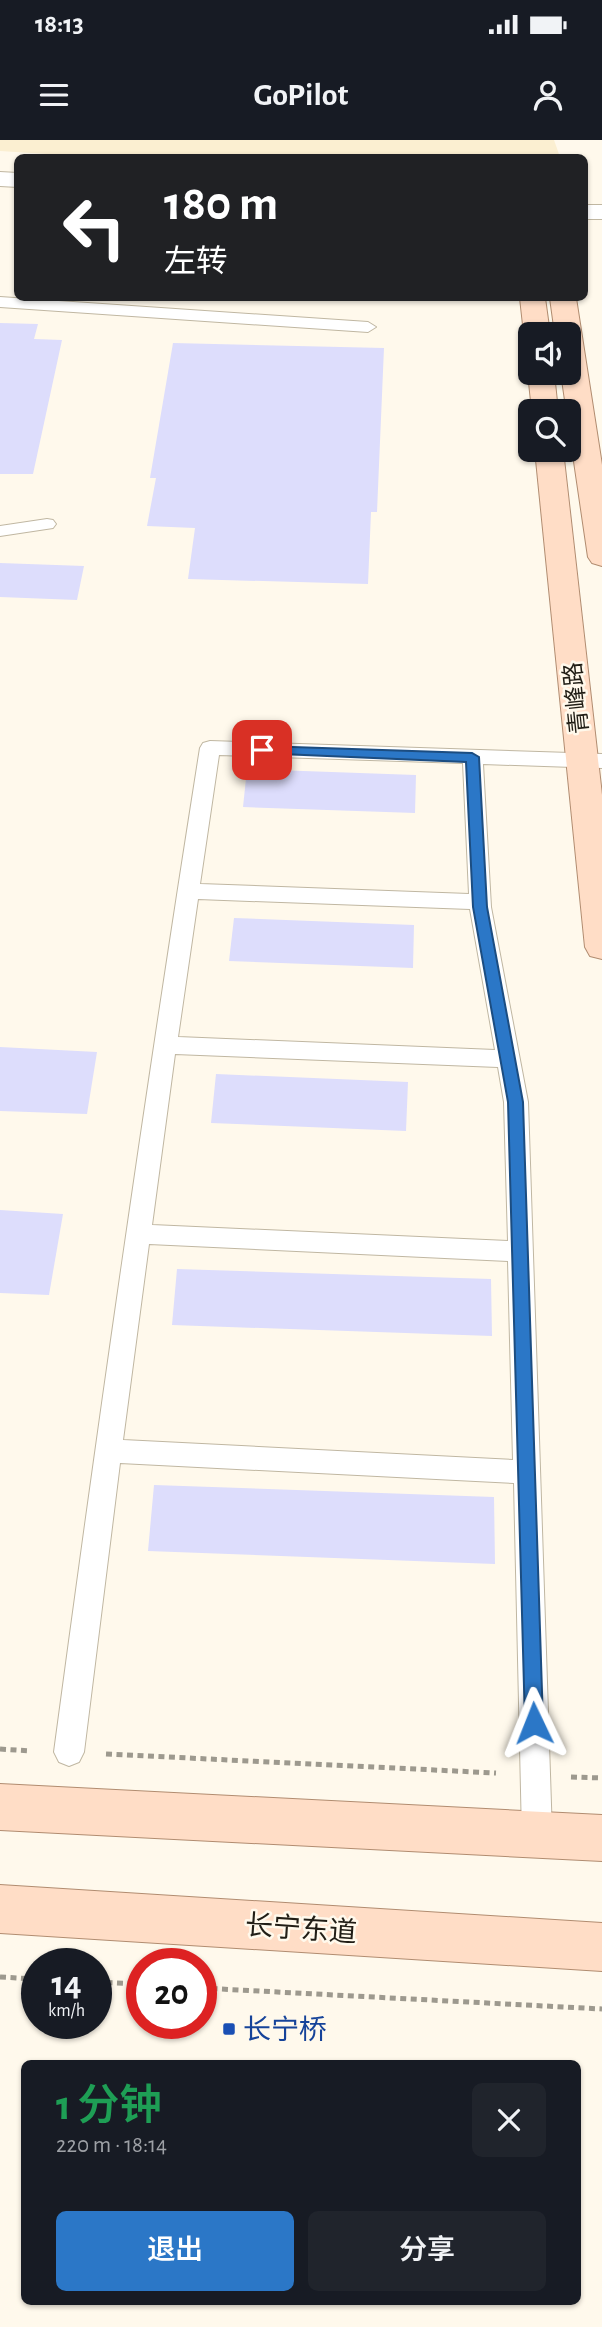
<!DOCTYPE html>
<html lang="zh">
<head>
<meta charset="utf-8">
<style>
  :root { --surface:#171b24; --page:#20242c; --text:#f1f3f6; --muted:#9ea1a6; --accent:#2b77c7 }
  body { margin:0; font-family:"Alegreya Sans","Noto Sans SC",sans-serif; background:var(--page); color:var(--text); height:100vh; display:flex; flex-direction:column; font-size:26px; white-space:nowrap }
  * { box-sizing:border-box; margin:0 }
  p { font-size:23px; color:var(--muted) }
  .icon { flex:none; width:38px; height:38px; fill:none; stroke:currentColor; stroke-width:2; stroke-linecap:round; stroke-linejoin:round }
  .map { position:relative; flex:1; overflow:hidden }
  .panel { position:absolute; left:21px; top:1920px; width:560px; height:245px; display:flex; flex-direction:column; background:var(--surface); border-radius:10px; box-shadow:0 2px 5px #0004 }
  .panel>* { flex:none }
  .top-card { position:absolute; left:14px; top:14px; width:574px; height:147px; border-radius:10px; box-shadow:0 2px 5px #0004; background:#202124; color:#fff; overflow:hidden }
  .tools { position:absolute; left:518px; top:182px; display:grid; gap:14px }
  .tools a { display:grid; place-items:center; width:63px; height:63px; border-radius:10px; background:var(--surface); box-shadow:0 2px 5px #0004; font-size:35px }
  .speed { position:absolute; left:21px; top:1808px; display:flex; gap:14px; font-size:35px; font-weight:700; text-align:center }
  .speed>* { display:grid; place-content:center; width:91px; height:91px; border-radius:50%; background:var(--surface); box-shadow:0 2px 5px #0004; line-height:1 }
  .speed small { font-size:18px; font-weight:400 }
  .speed .limit { border:10px solid #d22; background:#fff; color:#111 }
  .pin { position:absolute; display:grid; place-items:center; width:60px; height:60px; color:#fff; margin:-30px; border-radius:14px; box-shadow:0 4px 10px #0006 }
  .me { position:absolute; width:77px; margin:-38px; rotate:358deg; stroke-linejoin:round; filter:drop-shadow(0 0 5px #0008) }
  .turn { display:flex; align-items:center; gap:24px; height:147px; padding:0 35px; font-size:32px }
  .turn .icon { width:91px; height:91px; stroke-width:2.5 }
  .turn b { display:block; font-size:49px; line-height:60px }
  .round { display:grid; place-items:center; flex:none; width:74px; height:74px; border-radius:10px; background:var(--page) }
  .headline { display:flex; align-items:center; justify-content:space-between; height:119px; padding:0 35px }
  h1 { font-size:42px; font-weight:600; line-height:52px; color:#1e9e55 }
  .primary-button { display:flex; gap:14px; margin-top:auto; padding:14px 35px }
  .primary-button a { flex:1; height:80px; border-radius:10px; background:var(--accent); color:#fff; font-size:28px; font-weight:600; line-height:80px; text-align:center }
  .primary-button a+a { background:var(--page); color:var(--text) }
  .status { display:flex; justify-content:space-between; align-items:center; height:49px; padding:0 35px; background:var(--surface); direction:ltr }
  .status svg { height:19px; fill:currentColor }
  header { display:flex; justify-content:space-between; align-items:center; height:91px; padding:0 35px; background:var(--surface); font-size:32px; font-weight:600 }
  .map>svg:first-child { display:block }
  .built { fill:#fbefd1 }
  .building { fill:#ddddfc }
  .lines { fill:none; stroke-linecap:round; stroke-linejoin:round }
  .service-casing { stroke:#c0b7a2; stroke-width:2 }
  .tertiary-casing { stroke:#c0b7a2; stroke-width:2 }
  .secondary-casing { stroke:#c0b7a2; stroke-width:2 }
  .primary-casing { stroke:#b18c70; stroke-width:2 }
  .path { stroke:#9d998e; stroke-width:5; stroke-dasharray:6 4.5; stroke-linecap:butt }
  .service { fill:#fff; fill-rule:evenodd }
  .tertiary { fill:#fff; fill-rule:evenodd }
  .secondary { fill:#fff; fill-rule:evenodd }
  .primary { fill:#ffddc6; fill-rule:evenodd }
  .route { fill:#2b77c7; stroke:#1c4d81; stroke-width:2 }
  .transit-dot { fill:#1a4fb4; stroke:#fff9ec; stroke-width:2.5 }
  .labels { text-anchor:middle; stroke-width:5; stroke-linejoin:round; paint-order:stroke }
  .street-label { font-size:24px; fill:#211e16; stroke:#fff9ec }
  .near-street-label { font-size:28px; fill:#211e16; stroke:#fff9ec }
  .near-transit-label { font-size:28px; fill:#164399; stroke:#fff9ec; text-anchor:start }
</style>
</head>
<body>
<div class="status"><b>18:13</b><svg viewBox="0 0 49 12"><path d="M0 12V9h3v3zM5 12V6h3v6zM10 12V3h3v9zM15 12V0h3v12zM26 1h20v11H26zM47 4h2v5h-2z"/></svg></div>
<header><svg class="icon" aria-label="menu" viewBox="0 0 24 24"><path d="M4 6h16M4 12h16M4 18h16"/></svg>GoPilot<svg class="icon" aria-label="person" viewBox="0 0 24 24"><circle cx="12" cy="8" r="4"/><path d="M4 21q1-7 8-7t8 7"/></svg></header>
<div class="map">
<svg width="602" height="2187" viewBox="0 0 602 2187">
  <rect width="100%" height="100%" fill="#fff9ec"/>
  <path class="built" d="M0,0H554L560,17L110,18L0,11Z"/>
  <g class="building">
    <path d="M0,183L38,184L34,199L62,200L33,334H0Z"/>
    <path d="M173,203L384,208L377,372H371L368,444L188,439L195,388L147,386L156,338H150Z"/>
    <path d="M0,423L84,426L77,460L0,457Z"/>
    <path d="M247,629L416,635L415,673L243,667Z"/>
    <path d="M234,778L414,785L413,828L229,821Z"/>
    <path d="M0,907L97,912L87,974L0,971Z"/>
    <path d="M216,934L408,942L406,991L211,983Z"/>
    <path d="M0,1070L63,1074L49,1155L0,1153Z"/>
    <path d="M177,1129L491,1139L492,1196L172,1185Z"/>
    <path d="M154,1345L494,1357L495,1424L148,1411Z"/>
  </g>
  <g class="lines">
    <g class="service-casing">
      <g id="service">
        <path d="M0,157L368,182L376,187L368,192L0,167Z"/>
        <path d="M47,379L53,380L56,384L53,388L0,396V386Z"/>
        <path d="M210,601L602,614V628L483,624L491,767L528,962L552,1695L548,1705L537,1710L526,1705L522,1695L514,1343L120,1323L84,1612L79,1622L69,1626L59,1622L54,1612C99,1276 147,942 200,608L203,603ZM219,615L463,623L469,754L200,744ZM198,759L470,769L495,910L178,897ZM175,914L498,927L504,962L508,1101L152,1085ZM149,1104L508,1121L513,1320L123,1300Z"/>
      </g>
    </g>
    <g class="tertiary-casing">
      <path id="tertiary" d="M0,32L18,33V47L0,46Z"/>
    </g>
    <g class="secondary-casing">
      <rect id="secondary" x="584" y="65" width="18" height="14"/>
    </g>
    <g class="primary-casing">
      <g id="primary">
        <path d="M520,158H545L550,194H530V200L528,199L524,194Z"/>
        <path d="M550,158H576L602,325V426L592,423L588,417L561,233H569V194H555Z"/>
        <path d="M530,229V233H554L558,271H532L528,233Z"/>
        <path d="M535,310H563L602,655V819L590,816L585,807Z"/>
        <path d="M0,1644L602,1675V1721L0,1690Z"/>
        <path d="M0,1745L602,1783V1831L0,1793Z"/>
      </g>
    </g>
    <g class="path">
      <path d="M0,1609L31,1611"/>
      <path d="M106,1614L496,1633"/>
      <path d="M571,1637L602,1638"/>
      <path d="M0,1837L37,1839"/>
      <path d="M96,1842L142,1844"/>
      <path d="M201,1848L602,1869"/>
    </g>
    <use href="#service" class="service"/>
    <use href="#tertiary" class="tertiary"/>
    <use href="#secondary" class="secondary"/>
    <use href="#primary" class="primary"/>
  </g>
  <path class="route" d="M262,606L472,613L479,617L487,767L523,962L543,1583L541,1590L534,1592L527,1590L525,1583L508,962L473,767L466,622L258,613L256,610Z"/>
  <rect class="transit-dot" x="222" y="1882" width="14" height="14" rx="3.5"/>
  <g class="labels">
    <g class="street-label">
      <text transform="translate(576 558) rotate(-96)" y="8">青峰路</text>
    </g>
    <g class="near-street-label">
      <text transform="translate(301 1788) rotate(4)" y="10">长宁东道</text>
    </g>
    <g class="near-transit-label">
      <text x="243" y="1899">长宁桥</text>
    </g>
  </g>
</svg>
<div class="tools">
<a><svg class="icon" aria-label="sound" viewBox="0 0 24 24"><path d="M4 9h4l5-4v14l-5-4H4zM17 9q2 3 0 6"/></svg></a>
<a><svg class="icon" aria-label="search" viewBox="0 0 24 24"><circle cx="10" cy="10" r="6"/><path d="M15 15l6 6"/></svg></a>
</div>
<div class="speed"><div>14<small>km/h</small></div><div class="limit">20</div></div>
<div class="pin" style="left:262px;top:610px;background:#d93025"><svg class="icon" aria-label="arrive" viewBox="0 0 24 24"><path d="M6 21V4h12l-3 4 3 4H6"/></svg></div>
<svg class="me" style="left:534px;top:1583px" viewBox="-20 -20 40 40"><path d="M0-17L14 15 0 8-14 15z" fill="#2b77c7" stroke="#fff" stroke-width="4"/></svg>
<div class="top-card">
<div class="turn"><svg class="icon" aria-label="left" viewBox="0 0 24 24"><path d="M17 20v-9H6M10 6l-5 5 5 5"/></svg><div><b>180 m</b>左转</div></div>
</div>
<section class="panel">
<div class="headline"><div><h1>1 分钟</h1><p>220 m · 18:14</p></div><a class="round"><svg class="icon" aria-label="close" viewBox="0 0 24 24"><path d="M6 6l12 12M18 6L6 18"/></svg></a></div>
<div class="primary-button"><a>退出</a><a>分享</a></div>
</section>
</div>
</body>
</html>
